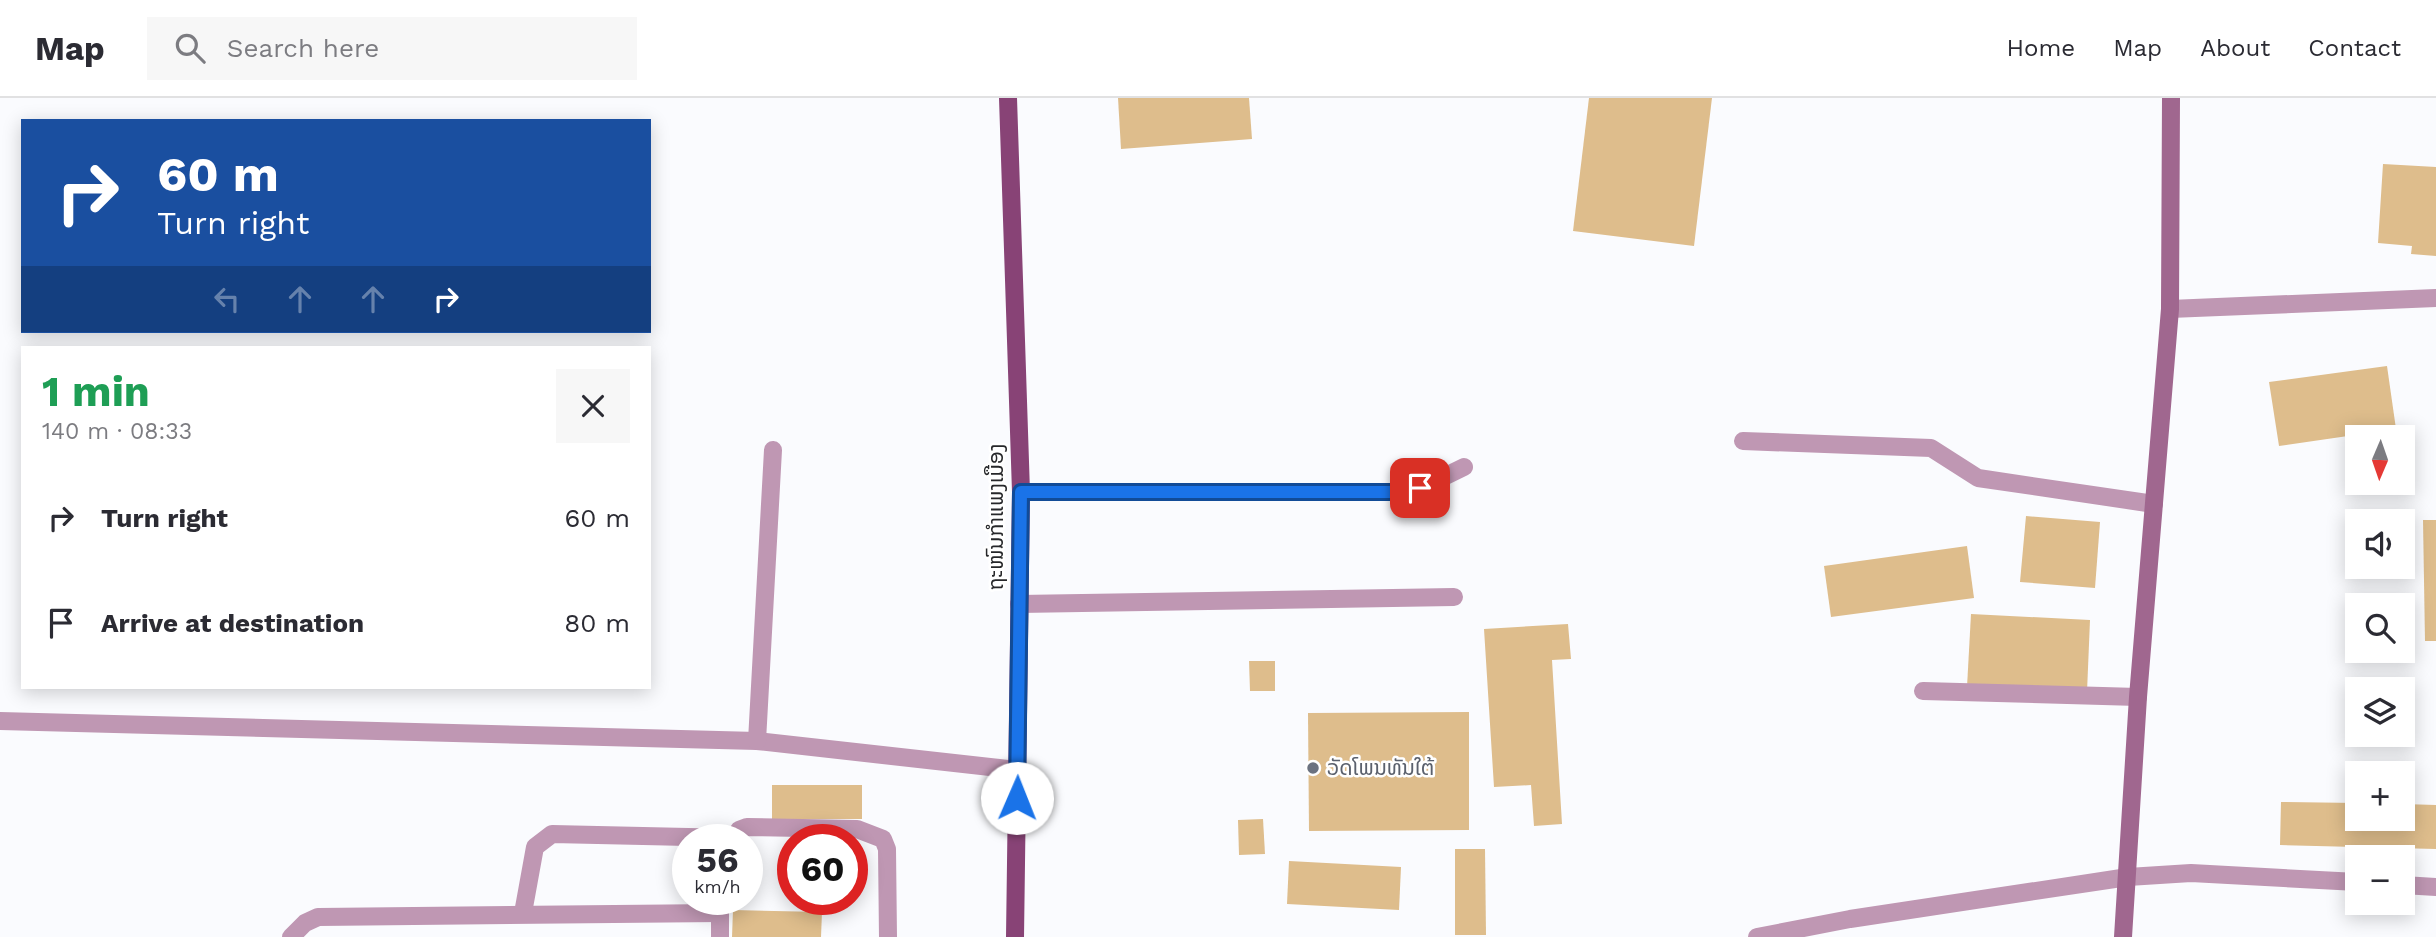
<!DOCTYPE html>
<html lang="en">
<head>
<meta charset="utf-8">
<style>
  :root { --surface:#fff; --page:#f7f7f7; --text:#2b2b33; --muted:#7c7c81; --line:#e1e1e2 }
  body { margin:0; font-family:"Work Sans","Noto Sans Lao",sans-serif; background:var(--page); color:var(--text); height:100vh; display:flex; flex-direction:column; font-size:26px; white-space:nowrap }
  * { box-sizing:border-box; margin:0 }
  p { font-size:23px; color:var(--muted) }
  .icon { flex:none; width:38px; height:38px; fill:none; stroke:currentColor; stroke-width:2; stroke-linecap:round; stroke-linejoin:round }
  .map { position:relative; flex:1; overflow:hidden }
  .panel { position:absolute; left:21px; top:248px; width:630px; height:343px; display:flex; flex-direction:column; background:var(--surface); border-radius:0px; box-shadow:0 4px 18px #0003 }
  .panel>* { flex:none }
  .top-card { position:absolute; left:21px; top:21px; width:630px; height:214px; border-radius:0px; box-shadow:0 4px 18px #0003; background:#1a4fa0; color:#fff; overflow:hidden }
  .needle { width:46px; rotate:182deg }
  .fabs { position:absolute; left:2345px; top:327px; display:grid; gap:14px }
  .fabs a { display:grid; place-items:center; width:70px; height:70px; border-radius:0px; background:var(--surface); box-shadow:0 4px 18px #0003; font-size:35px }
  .speed { position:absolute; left:672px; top:726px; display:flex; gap:14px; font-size:35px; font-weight:700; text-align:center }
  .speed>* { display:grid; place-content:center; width:91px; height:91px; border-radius:50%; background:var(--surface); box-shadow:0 4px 18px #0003; line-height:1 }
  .speed small { font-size:18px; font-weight:400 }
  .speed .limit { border:10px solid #d22; background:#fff; color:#111 }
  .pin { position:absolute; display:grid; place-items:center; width:60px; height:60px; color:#fff; margin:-30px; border-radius:14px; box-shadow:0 4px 10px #0006 }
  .me { position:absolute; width:77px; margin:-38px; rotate:1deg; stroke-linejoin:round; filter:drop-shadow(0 0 5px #0008) }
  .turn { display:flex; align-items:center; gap:24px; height:147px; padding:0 21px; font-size:32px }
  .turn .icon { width:91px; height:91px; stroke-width:2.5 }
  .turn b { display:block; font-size:49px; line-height:60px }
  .lanes { display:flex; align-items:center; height:66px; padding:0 21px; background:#0003; justify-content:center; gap:35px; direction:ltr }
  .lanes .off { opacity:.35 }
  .round { display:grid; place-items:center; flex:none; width:74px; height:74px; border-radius:0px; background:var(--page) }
  .summary { display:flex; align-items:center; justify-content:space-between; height:119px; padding:0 21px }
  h1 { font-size:42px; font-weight:700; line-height:52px; color:#1e9e55 }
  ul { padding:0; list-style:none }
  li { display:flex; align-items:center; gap:21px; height:105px; padding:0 21px }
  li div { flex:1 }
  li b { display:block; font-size:26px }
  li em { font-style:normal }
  header { display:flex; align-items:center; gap:42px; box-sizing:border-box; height:98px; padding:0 35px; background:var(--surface); border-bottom:2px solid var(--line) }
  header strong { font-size:33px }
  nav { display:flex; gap:38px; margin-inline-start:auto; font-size:24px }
  .search { width:490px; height:63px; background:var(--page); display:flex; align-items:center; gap:18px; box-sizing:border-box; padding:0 24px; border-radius:0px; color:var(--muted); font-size:26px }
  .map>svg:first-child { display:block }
  .building { fill:#debd8c }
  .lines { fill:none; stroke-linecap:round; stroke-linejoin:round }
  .lane { stroke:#bf97b3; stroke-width:18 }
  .street { stroke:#bf97b3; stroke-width:18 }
  .secondary { stroke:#a0678f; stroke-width:18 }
  .primary { stroke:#884376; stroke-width:18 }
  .route-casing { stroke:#114b97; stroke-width:18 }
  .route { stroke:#1a73e8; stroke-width:12 }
  .worship-dot { fill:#6b7280; stroke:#fff; stroke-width:2.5 }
  .labels { text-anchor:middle; stroke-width:5; stroke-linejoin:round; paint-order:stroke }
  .street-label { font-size:21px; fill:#26272a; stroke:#fff }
  .worship-label { font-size:21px; fill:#5b616d; stroke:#fff; text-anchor:start }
</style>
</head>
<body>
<header>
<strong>Map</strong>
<div class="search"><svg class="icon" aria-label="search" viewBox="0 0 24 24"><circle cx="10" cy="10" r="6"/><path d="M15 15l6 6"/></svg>Search here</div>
<nav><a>Home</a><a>Map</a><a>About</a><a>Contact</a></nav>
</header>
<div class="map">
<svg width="2436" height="839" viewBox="0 0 2436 839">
  <rect width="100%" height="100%" fill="#fafbfe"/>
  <g class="building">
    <path d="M1118,0H1249L1252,41L1121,51Z"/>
    <path d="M1589,0H1712L1694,148L1573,133Z"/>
    <path d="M2383,66L2436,69V158L2411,156L2412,148L2378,145Z"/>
    <path d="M2387,268L2396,331L2279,348L2269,284Z"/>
    <path d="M2026,418L2100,424L2095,490L2020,484Z"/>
    <path d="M2423,422H2436V543H2425Z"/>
    <path d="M1967,448L1974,500L1831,519L1824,468Z"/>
    <path d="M1971,516L2090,522L2087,594L1967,589Z"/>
    <path d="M1568,526L1571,561L1552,562L1562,726L1534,728L1531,687L1494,689L1484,531Z"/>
    <path d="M1249,563H1275V593H1250Z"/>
    <path d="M1469,614V732L1309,733L1308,615Z"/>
    <rect x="772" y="687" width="90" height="34"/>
    <path d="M2281,704L2357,705V721H2403V706L2436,707V751L2280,747Z"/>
    <path d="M1263,721L1265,756L1239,757L1238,722Z"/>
    <path d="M1455,751H1485L1486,837H1455Z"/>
    <path d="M1289,763L1401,769L1399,812L1287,806Z"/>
    <path d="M733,812L822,814L821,839H732Z"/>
  </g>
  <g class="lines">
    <g class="lane">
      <path d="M1743,343L1931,350L1978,380L2154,406"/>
      <path d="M1021,394H1397L1421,390L1464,369"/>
      <path d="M1019,506L1454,499"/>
      <path d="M1923,593L2138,599"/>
      <path d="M0,623L757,643L1017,672"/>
      <path d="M757,643L773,352"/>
      <path d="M734,742L739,732L747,729L857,731L883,741L887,751L888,839"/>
      <path d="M523,815L535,749L552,736L734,740"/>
      <path d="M720,815V839"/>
      <path d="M291,839L305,825L318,819L720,815L722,802"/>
    </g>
    <g class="street">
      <path d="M2170,211L2436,200"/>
      <path d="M2403,787L2436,789"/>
      <path d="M1757,839L1850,821L2128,779L2191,775L2357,784"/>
    </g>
    <path class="secondary" d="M2123,839L2138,599L2170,211L2171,0"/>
    <path class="primary" d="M1008,0L1021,394L1015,839"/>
  </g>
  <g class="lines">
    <g class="route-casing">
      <path id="route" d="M1017,700L1021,394H1397L1420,390"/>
    </g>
    <use href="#route" class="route"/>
  </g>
  <circle class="worship-dot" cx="1313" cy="670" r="7"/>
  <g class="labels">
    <g class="street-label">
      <text transform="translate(996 419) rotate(-90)" y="7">ຖະໜົນກຳແພງເມືອງ</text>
    </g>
    <g class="worship-label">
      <text x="1327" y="677">ວັດໂພນທັນໃຕ້</text>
    </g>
  </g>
</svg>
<div class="fabs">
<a><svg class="needle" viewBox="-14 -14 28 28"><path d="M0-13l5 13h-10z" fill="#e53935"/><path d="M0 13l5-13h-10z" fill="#7c7c81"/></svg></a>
<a><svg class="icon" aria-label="sound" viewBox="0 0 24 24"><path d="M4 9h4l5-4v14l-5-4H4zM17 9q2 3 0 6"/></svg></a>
<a><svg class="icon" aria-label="search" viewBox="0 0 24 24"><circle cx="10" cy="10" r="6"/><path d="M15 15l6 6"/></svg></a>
<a><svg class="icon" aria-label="layers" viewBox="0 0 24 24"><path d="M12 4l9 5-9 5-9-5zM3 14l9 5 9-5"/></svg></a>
<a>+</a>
<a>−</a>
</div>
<div class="speed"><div>56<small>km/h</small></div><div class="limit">60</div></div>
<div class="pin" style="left:1420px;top:390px;background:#d93025"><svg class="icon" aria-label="arrive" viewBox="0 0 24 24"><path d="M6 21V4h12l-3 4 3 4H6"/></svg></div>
<svg class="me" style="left:1017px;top:700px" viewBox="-20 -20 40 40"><circle r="19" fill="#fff"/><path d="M0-13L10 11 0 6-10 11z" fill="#1a73e8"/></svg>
<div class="top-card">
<div class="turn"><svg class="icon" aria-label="right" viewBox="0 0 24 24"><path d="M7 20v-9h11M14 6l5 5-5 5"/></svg><div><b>60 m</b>Turn right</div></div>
<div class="lanes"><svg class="icon off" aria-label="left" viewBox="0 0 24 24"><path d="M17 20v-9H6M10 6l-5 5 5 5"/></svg><svg class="icon off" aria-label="ahead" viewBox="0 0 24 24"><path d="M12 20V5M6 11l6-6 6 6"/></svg><svg class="icon off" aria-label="ahead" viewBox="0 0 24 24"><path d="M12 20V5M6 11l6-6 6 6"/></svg><svg class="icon" aria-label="right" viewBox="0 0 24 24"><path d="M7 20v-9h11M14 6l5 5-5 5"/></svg></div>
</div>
<section class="panel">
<div class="summary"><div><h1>1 min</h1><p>140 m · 08:33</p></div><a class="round"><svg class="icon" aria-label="close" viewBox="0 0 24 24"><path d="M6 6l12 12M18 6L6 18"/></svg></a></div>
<ul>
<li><svg class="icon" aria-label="right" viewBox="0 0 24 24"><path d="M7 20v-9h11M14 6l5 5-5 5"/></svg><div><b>Turn right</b></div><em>60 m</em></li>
<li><svg class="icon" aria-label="arrive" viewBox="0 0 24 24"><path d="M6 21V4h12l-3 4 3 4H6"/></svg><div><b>Arrive at destination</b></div><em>80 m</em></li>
</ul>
</section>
</div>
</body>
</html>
